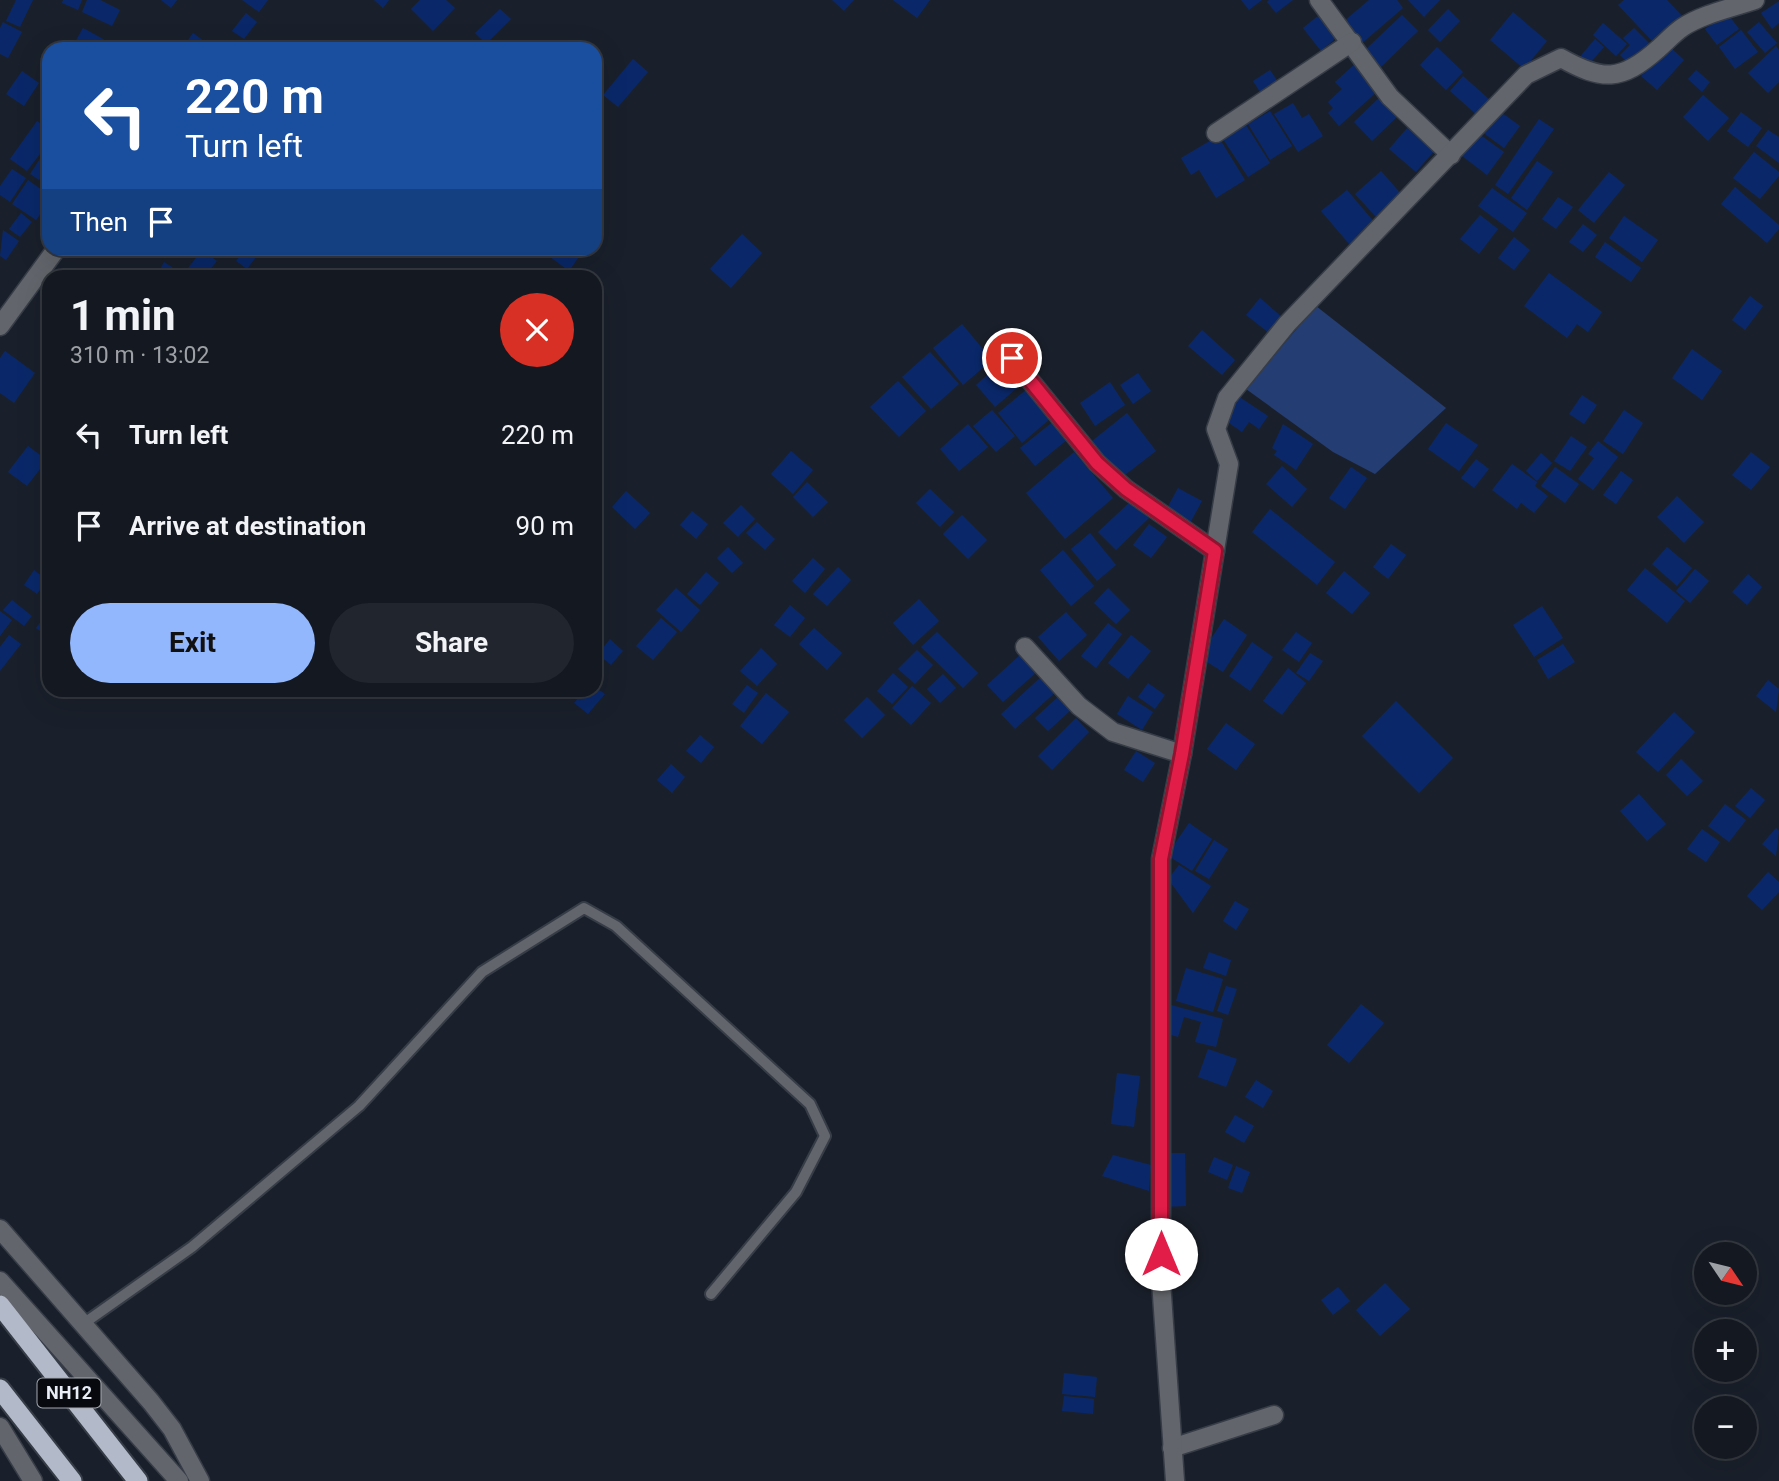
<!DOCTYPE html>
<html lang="en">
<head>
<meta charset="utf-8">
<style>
  :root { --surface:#141820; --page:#21252d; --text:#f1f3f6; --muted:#9da0a5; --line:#33373e; --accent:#92b7fd }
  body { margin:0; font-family:Roboto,sans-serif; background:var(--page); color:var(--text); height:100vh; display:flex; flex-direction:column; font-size:26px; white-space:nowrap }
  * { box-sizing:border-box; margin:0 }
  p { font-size:23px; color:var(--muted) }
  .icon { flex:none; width:38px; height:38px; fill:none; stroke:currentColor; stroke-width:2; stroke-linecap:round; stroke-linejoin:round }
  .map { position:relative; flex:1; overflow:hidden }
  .details { position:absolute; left:42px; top:270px; width:560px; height:427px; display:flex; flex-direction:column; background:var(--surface); border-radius:21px; box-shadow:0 7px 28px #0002,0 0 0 2px var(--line) }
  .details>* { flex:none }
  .guide { position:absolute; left:42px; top:42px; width:560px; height:214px; border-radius:21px; box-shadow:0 7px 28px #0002,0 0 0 2px var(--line); background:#1a4fa0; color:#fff; overflow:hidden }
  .needle { width:46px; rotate:125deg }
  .fabs { position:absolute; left:1694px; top:1242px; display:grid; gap:14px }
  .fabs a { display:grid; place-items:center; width:63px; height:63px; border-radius:50%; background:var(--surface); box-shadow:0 7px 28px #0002,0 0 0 2px var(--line); font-size:35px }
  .pin { position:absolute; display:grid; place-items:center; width:60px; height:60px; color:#fff; margin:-30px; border:4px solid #fff; border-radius:50%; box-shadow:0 2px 7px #0007 }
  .me { position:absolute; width:77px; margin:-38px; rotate:0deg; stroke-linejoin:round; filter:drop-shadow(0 0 5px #0008) }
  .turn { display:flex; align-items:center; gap:24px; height:147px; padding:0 28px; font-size:32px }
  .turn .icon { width:91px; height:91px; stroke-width:2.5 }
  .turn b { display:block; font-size:49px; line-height:60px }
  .then { display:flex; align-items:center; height:66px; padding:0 28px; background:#0003; gap:14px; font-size:26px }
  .round { display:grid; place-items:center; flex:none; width:74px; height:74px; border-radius:37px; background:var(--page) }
  .head { display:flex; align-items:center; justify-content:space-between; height:119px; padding:0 28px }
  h1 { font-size:42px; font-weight:700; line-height:52px }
  .primary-button { display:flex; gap:14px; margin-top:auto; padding:14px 28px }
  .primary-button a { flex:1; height:80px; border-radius:42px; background:var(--accent); color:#111; font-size:28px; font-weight:700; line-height:80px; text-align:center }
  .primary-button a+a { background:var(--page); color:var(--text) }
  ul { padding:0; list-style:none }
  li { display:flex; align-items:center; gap:21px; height:91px; padding:0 28px }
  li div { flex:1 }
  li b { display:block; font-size:26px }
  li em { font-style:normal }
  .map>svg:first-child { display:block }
  .green { fill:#243e73 }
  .building { fill:#0a2869 }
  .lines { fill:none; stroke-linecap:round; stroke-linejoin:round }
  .service-casing { stroke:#373d47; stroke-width:14 }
  .minor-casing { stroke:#373d47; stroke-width:21 }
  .tertiary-casing { stroke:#373d47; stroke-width:21 }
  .trunk-casing { stroke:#373d47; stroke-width:23 }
  .service { stroke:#62656b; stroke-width:10 }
  .minor { stroke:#62656b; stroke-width:18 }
  .tertiary { stroke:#62656b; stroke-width:18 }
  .trunk { stroke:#b2b9c8; stroke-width:19 }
  .route-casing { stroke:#92132f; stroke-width:18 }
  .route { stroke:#e11d48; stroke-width:12 }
  .labels { text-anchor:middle; stroke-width:6; stroke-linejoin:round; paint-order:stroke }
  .shield { fill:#07090e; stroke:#a5a9b0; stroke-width:2 }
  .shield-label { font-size:18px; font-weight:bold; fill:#e9eef6 }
</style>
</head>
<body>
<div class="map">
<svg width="1779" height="1481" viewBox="0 0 1779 1481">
  <rect width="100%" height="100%" fill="#1a202b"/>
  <path class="green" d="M1316,306L1446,408L1375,474L1333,452L1246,389Z"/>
  <g class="building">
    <path d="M16,0H33L20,27L6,21Z"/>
    <path d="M63,0H82L78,10L62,3Z"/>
    <path d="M87,0H100L120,10L112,26L82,12Z"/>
    <path d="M161,0H177L171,8Z"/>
    <path d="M242,0H268L259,12Z"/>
    <path d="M374,0H389L383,8Z"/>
    <path d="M420,0H446L455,8L433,31L411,9Z"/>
    <path d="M832,0H854L844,11Z"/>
    <path d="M893,0H930L917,18Z"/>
    <path d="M1241,0H1262L1249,10Z"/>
    <path d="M1269,0H1293L1276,13L1267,2Z"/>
    <path d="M1369,0H1397L1403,8L1361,44L1343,22Z"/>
    <path d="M1408,0H1440L1424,17Z"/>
    <path d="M1624,0H1667L1683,17L1655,44L1618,5Z"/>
    <path d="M1779,1V23L1772,29L1761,13Z"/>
    <path d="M500,9L511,19L486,44L475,33Z"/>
    <path d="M1448,9L1460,21L1440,42L1428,30Z"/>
    <path d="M1513,12L1547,41L1524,69L1490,40Z"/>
    <path d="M246,13L257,22L244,39L232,31Z"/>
    <path d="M1727,13L1739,29L1717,45L1705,29Z"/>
    <path d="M1319,15L1336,38L1321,51L1303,28Z"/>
    <path d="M1402,15L1418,31L1380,68L1364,51Z"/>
    <path d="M3,22L22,32L8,58L0,54V28Z"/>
    <path d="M1759,22L1777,43L1765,53L1747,32Z"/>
    <path d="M1603,23L1627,44L1616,56L1593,35Z"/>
    <path d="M83,28L105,40L99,49H87L75,42Z"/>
    <path d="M1634,28L1652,46L1631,66L1620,55L1630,45L1623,38Z"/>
    <path d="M1741,30L1758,52L1735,69L1719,47Z"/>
    <path d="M193,33L215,49L183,47Z"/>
    <path d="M472,39L484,49H463Z"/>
    <path d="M1595,39L1604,47L1586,68L1577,60Z"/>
    <path d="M1668,45L1684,60L1657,90L1641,76Z"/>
    <path d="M1776,46L1779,50V82L1768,93L1748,73Z"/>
    <path d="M1437,47L1463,72L1446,90L1420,65Z"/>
    <path d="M633,59L648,72L618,107L603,95Z"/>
    <path d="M1356,63L1380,89L1339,126L1328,113L1333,108L1328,102L1342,89L1335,82Z"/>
    <path d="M1270,70L1281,86L1264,98L1253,81Z"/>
    <path d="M1696,70L1710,82L1702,92L1688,79Z"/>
    <path d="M22,71L39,83L24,106L6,94Z"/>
    <path d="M1463,76L1491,101L1478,116L1450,91Z"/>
    <path d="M1382,95L1400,114L1372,141L1354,122Z"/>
    <path d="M1703,95L1729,118L1708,141L1683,117Z"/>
    <path d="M1293,103L1302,118L1309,114L1323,136L1298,152L1274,114Z"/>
    <path d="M1498,110L1520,126L1504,148L1482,132Z"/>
    <path d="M1270,111L1292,146L1270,160L1248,124Z"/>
    <path d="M1741,112L1762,128L1748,147L1727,131Z"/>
    <path d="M1539,119L1554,129L1508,194L1495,185Z"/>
    <path d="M37,121L49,130V142L27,171L10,159Z"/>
    <path d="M1246,125L1270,163L1248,177L1223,139Z"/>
    <path d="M1408,127L1435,150L1416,172L1389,149Z"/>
    <path d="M1768,130L1779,137V163L1756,146Z"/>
    <path d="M1479,134L1504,152L1487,175L1462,156Z"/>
    <path d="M1218,136L1245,180L1216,198L1199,170L1191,175L1181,158Z"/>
    <path d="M45,151L49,154V165L39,180L30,174Z"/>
    <path d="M1754,152L1779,172V176L1760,199L1733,178Z"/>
    <path d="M1537,161L1553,172L1527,210L1511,198Z"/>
    <path d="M12,169L26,178L10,202L0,195V186Z"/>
    <path d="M1381,171L1402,195L1377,218L1355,194Z"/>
    <path d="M49,172V187L42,182Z"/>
    <path d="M1609,172L1625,185L1594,223L1578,210Z"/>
    <path d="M28,180L49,195V202L36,220L12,204Z"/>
    <path d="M1735,187L1779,225V229L1767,243L1721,204Z"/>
    <path d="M1492,188L1527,213L1513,232L1478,206Z"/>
    <path d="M1347,190L1375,223L1350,245L1321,211Z"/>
    <path d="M1558,197L1573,207L1556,229L1542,219Z"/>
    <path d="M21,213L32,222L20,237L9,229Z"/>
    <path d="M49,213V231L40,225Z"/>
    <path d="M1480,215L1498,229L1479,254L1460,239Z"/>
    <path d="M1624,216L1658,240L1642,262L1609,238Z"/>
    <path d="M1583,224L1597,235L1583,252L1569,242Z"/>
    <path d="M3,230L19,241L6,260L0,256Z"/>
    <path d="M742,234L762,253L731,288L710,269Z"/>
    <path d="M1514,237L1530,250L1514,270L1498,258Z"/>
    <path d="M1605,242L1641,268L1631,282L1595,257Z"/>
    <path d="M246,248H263L247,269L236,261Z"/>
    <path d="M538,248H585L569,271Z"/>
    <path d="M202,250L217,261L205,276H199L188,268Z"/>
    <path d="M164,262L183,274L182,276H156Z"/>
    <path d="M1549,273L1602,312L1588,332L1577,324L1567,338L1524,306Z"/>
    <path d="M1750,296L1763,306L1745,330L1732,320Z"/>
    <path d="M1260,298L1282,317L1269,333L1246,315Z"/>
    <path d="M962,324L992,360L963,385L933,348Z"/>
    <path d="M1202,330L1235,360L1222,375L1188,346Z"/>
    <path d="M1692,349L1722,371L1702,400L1672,378Z"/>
    <path d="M5,351L35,373L14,403L0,393V358Z"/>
    <path d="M930,352L959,384L931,409L902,377Z"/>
    <path d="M1004,359L1024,382L995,407L976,385Z"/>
    <path d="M1138,373L1151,391L1133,404L1120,385Z"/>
    <path d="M898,381L926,411L899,437L870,407Z"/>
    <path d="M1110,382L1125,405L1095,426L1080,403Z"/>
    <path d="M1027,389L1051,418L1022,443L998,413Z"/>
    <path d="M1582,395L1597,405L1584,424L1569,414Z"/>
    <path d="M1238,396L1268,416L1259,429L1249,422L1242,432L1223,419Z"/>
    <path d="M992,410L1015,436L996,452L973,426Z"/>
    <path d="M1624,410L1643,423L1623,454L1603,441Z"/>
    <path d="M1127,413L1156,451L1121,478L1092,441Z"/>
    <path d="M1054,421L1068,439L1035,466L1020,448Z"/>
    <path d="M1446,423L1478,445L1459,471L1428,449Z"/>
    <path d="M968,424L988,447L959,471L940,449Z"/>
    <path d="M1283,424L1313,444L1296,470L1274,455L1277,451L1272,448Z"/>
    <path d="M1571,436L1587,447L1570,471L1554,461Z"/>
    <path d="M1598,441L1618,457L1593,490L1578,479L1594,458L1588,454Z"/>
    <path d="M28,446L47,460L27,486L8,472Z"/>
    <path d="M791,451L813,470L793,494L771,474Z"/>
    <path d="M1074,452L1113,498L1065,539L1026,493Z"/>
    <path d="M1751,452L1770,467L1751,490L1732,475Z"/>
    <path d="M1541,453L1552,463L1537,481L1526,471Z"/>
    <path d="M1476,459L1489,469L1474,488L1461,478Z"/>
    <path d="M1512,464L1537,482L1535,486L1548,496L1534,513L1521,503L1517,509L1492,490Z"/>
    <path d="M1282,466L1307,489L1292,507L1266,484Z"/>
    <path d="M1351,467L1367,478L1345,509L1329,498Z"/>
    <path d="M1555,467L1579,484L1565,503L1541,486Z"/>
    <path d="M1621,471L1633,480L1616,504L1603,495Z"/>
    <path d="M807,482L828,502L813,517L793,497Z"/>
    <path d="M1178,488L1202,501L1190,523L1166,510Z"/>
    <path d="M930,489L954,512L940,527L916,503Z"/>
    <path d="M626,491L650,513L635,529L612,507Z"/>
    <path d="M1677,496L1704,522L1684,543L1657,517Z"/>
    <path d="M1132,500L1149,518L1116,550L1098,532Z"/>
    <path d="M741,505L755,519L738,537L723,523Z"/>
    <path d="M1270,509L1335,562L1317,585L1252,532Z"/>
    <path d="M692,511L708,524L696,539L680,525Z"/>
    <path d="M962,515L987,540L968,559L943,534Z"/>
    <path d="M757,522L775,539L765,550L746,533Z"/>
    <path d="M1149,524L1167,537L1151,558L1133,545Z"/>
    <path d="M1090,533L1116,565L1097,581L1071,549Z"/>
    <path d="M1391,544L1406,555L1388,579L1373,567Z"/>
    <path d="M728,547L743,563L732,573L717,558Z"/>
    <path d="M1667,547L1692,568L1677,586L1652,564Z"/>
    <path d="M1063,550L1094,586L1071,606L1040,570Z"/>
    <path d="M813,558L825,569L805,593L792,581Z"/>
    <path d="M838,567L851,580L827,606L813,594Z"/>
    <path d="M1645,568L1685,601L1667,623L1627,590Z"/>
    <path d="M1695,569L1709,581L1690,603L1676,591Z"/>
    <path d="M34,570L47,580L37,594L24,585Z"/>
    <path d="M1344,571L1370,593L1352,614L1326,593Z"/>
    <path d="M706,572L719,583L700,605L687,594Z"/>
    <path d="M1748,574L1762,587L1747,605L1732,592Z"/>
    <path d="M676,588L700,610L681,632L656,610Z"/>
    <path d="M1108,588L1130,610L1116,624L1094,603Z"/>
    <path d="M919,599L939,621L913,645L893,623Z"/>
    <path d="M12,600L32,616L24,626L3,610Z"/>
    <path d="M790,605L805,618L790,637L774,625Z"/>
    <path d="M1542,606L1563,638L1534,657L1513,625Z"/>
    <path d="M0,611L12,620L0,636Z"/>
    <path d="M1066,612L1087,635L1059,661L1038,637Z"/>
    <path d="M46,615L49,618V638L36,628Z"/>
    <path d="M661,618L677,632L653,660L636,646Z"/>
    <path d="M1224,619L1247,635L1223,672L1199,657Z"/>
    <path d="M1108,623L1122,634L1096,668L1081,656Z"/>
    <path d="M814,628L842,653L827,670L799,644Z"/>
    <path d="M937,632L978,673L963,688L921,647Z"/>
    <path d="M1296,632L1312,643L1299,662L1282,650Z"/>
    <path d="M9,635L21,644L0,671V647Z"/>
    <path d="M1131,635L1151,651L1128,679L1108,663Z"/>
    <path d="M610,639L623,651L611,665L598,654Z"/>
    <path d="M1252,642L1273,657L1250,691L1229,676Z"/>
    <path d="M1563,644L1575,662L1548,679L1537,660Z"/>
    <path d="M761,648L777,664L757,686L740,671Z"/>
    <path d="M917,650L933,665L915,684L898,669Z"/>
    <path d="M1310,653L1323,661L1309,681L1296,673Z"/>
    <path d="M1021,654L1037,672L1003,702L987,685Z"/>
    <path d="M1288,668L1306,683L1282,715L1263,701Z"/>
    <path d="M893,673L908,687L892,704L877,691Z"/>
    <path d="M943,674L956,688L940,703L927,689Z"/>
    <path d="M1044,674L1058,690L1015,729L1001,714Z"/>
    <path d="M1768,680L1779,689L1776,712L1756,696Z"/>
    <path d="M1148,683L1165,695L1155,709L1138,697Z"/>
    <path d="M747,685L758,693L744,713L732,704Z"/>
    <path d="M912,686L931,703L911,725L892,708Z"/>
    <path d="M595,687L605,694L588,714L574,703L585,690H595Z"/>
    <path d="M766,693L789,712L762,744L740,726Z"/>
    <path d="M1059,696L1072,709L1048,731L1035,718Z"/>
    <path d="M1128,696L1153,712L1142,730L1117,714Z"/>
    <path d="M867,697L885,715L862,738L844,720Z"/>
    <path d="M1396,701L1453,758L1419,793L1362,736Z"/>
    <path d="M1674,712L1695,732L1658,772L1636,752Z"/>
    <path d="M1076,718L1089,732L1052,770L1038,756Z"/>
    <path d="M1226,723L1255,744L1236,770L1207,749Z"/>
    <path d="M700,735L714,747L701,763L686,751Z"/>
    <path d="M1136,751L1155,763L1143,782L1124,770Z"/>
    <path d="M1681,759L1703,781L1687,796L1666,775Z"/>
    <path d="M671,764L685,777L672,793L657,780Z"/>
    <path d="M1751,788L1765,800L1750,818L1735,806Z"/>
    <path d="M1639,794L1666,824L1647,841L1620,811Z"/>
    <path d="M1725,804L1746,820L1729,842L1708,826Z"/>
    <path d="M1189,823L1212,839L1192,871L1167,855Z"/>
    <path d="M1776,828L1779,831L1776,856L1762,844Z"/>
    <path d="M1702,829L1720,842L1706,862L1687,849Z"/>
    <path d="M1214,840L1228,849L1209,879L1195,871Z"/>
    <path d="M1179,865L1211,886L1193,913L1168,879Z"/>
    <path d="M1768,872L1779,882V892L1762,910L1747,896Z"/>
    <path d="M1235,901L1249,909L1236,930L1223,921Z"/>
    <path d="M1209,952L1231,960L1226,976L1203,968Z"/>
    <path d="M1186,968L1223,979L1213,1012L1176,1001Z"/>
    <path d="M1226,986L1237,989L1228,1015L1217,1011Z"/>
    <path d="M1361,1004L1384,1023L1349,1063L1327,1045Z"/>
    <path d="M1171,1005L1223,1019L1216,1047L1195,1042L1201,1022L1184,1017L1178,1037L1164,1033Z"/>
    <path d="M1208,1049L1237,1059L1226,1087L1198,1077Z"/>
    <path d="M1117,1073L1140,1076L1134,1127L1111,1124Z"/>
    <path d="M1256,1080L1273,1091L1263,1108L1245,1097Z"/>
    <path d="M1235,1115L1254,1126L1244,1143L1225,1132Z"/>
    <path d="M1164,1153H1185L1186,1206L1164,1207Z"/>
    <path d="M1113,1155L1151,1165L1149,1191L1102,1176Z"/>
    <path d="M1214,1157L1233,1165L1227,1180L1208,1172Z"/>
    <path d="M1236,1166L1250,1172L1242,1193L1228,1188Z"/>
    <path d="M1385,1283L1410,1309L1380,1336L1356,1310Z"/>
    <path d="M1338,1287L1350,1301L1333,1315L1321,1300Z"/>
    <path d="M1064,1373L1097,1377L1095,1397L1062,1394Z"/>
    <path d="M1064,1396L1094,1399L1093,1414L1062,1411Z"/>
  </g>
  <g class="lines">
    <g class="service-casing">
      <path id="service" d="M83,1324L192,1247L359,1106L482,972L584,908L616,926L810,1104L825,1136L796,1192L711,1294"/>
    </g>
    <g class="minor-casing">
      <g id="minor">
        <path d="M1319,0L1390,97L1451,155"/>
        <path d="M1216,133L1352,42"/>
        <path d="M0,326L57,248"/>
        <path d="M1012,358L1097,463L1126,489L1215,551"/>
        <path d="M1025,647L1079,706L1113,732L1182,754"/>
        <path d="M1172,1448L1274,1415"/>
      </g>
    </g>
    <g class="tertiary-casing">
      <g id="tertiary">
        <path d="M0,1229L151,1402L172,1429L200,1481"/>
        <path d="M0,1281L179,1481"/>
        <path d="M0,1427L33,1481"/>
        <path d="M1175,1481L1161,1281V859L1182,754L1229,464L1216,429L1227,398L1287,324L1526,75L1561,58C1602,81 1621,82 1658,49C1666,42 1674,33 1683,27C1703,14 1732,8 1755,0"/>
      </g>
    </g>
    <g class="trunk-casing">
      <g id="trunk">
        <path d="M0,1305L138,1481"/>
        <path d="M0,1389L72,1481"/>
      </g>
    </g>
    <use href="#service" class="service"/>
    <use href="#minor" class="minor"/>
    <use href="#tertiary" class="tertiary"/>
    <use href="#trunk" class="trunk"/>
  </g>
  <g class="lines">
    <g class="route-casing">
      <path id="route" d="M1012,358L1097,463L1126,489L1215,551L1182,754L1161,859V1254"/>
    </g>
    <use href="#route" class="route"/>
  </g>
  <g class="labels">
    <rect class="shield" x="37.5" y="1378.5" width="63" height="29" rx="5"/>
    <g class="shield-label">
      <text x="69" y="1399">NH12</text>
    </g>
  </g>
</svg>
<div class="fabs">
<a><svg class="needle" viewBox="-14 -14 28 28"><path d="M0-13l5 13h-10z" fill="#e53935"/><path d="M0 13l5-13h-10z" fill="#9da0a5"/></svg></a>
<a>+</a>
<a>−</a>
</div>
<div class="pin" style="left:1012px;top:358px;background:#d93025"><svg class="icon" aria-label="arrive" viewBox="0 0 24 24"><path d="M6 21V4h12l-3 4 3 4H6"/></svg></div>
<svg class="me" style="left:1161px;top:1254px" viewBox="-20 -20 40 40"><circle r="19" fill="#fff"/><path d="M0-13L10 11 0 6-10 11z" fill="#e11d48"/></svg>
<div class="guide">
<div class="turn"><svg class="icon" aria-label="left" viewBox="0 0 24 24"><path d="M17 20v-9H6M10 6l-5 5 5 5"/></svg><div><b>220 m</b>Turn left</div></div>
<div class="then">Then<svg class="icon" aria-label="arrive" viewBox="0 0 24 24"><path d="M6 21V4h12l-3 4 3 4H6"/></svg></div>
</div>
<section class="details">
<div class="head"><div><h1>1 min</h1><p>310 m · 13:02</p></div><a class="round" style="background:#d93025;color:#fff"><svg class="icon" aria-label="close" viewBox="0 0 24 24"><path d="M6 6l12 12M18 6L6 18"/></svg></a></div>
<ul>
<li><svg class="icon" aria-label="left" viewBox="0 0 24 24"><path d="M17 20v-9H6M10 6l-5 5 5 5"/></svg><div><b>Turn left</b></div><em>220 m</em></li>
<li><svg class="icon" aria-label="arrive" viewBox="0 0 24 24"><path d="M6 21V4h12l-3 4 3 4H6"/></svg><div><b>Arrive at destination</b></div><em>90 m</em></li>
</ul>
<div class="primary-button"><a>Exit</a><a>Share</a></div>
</section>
</div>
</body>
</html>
